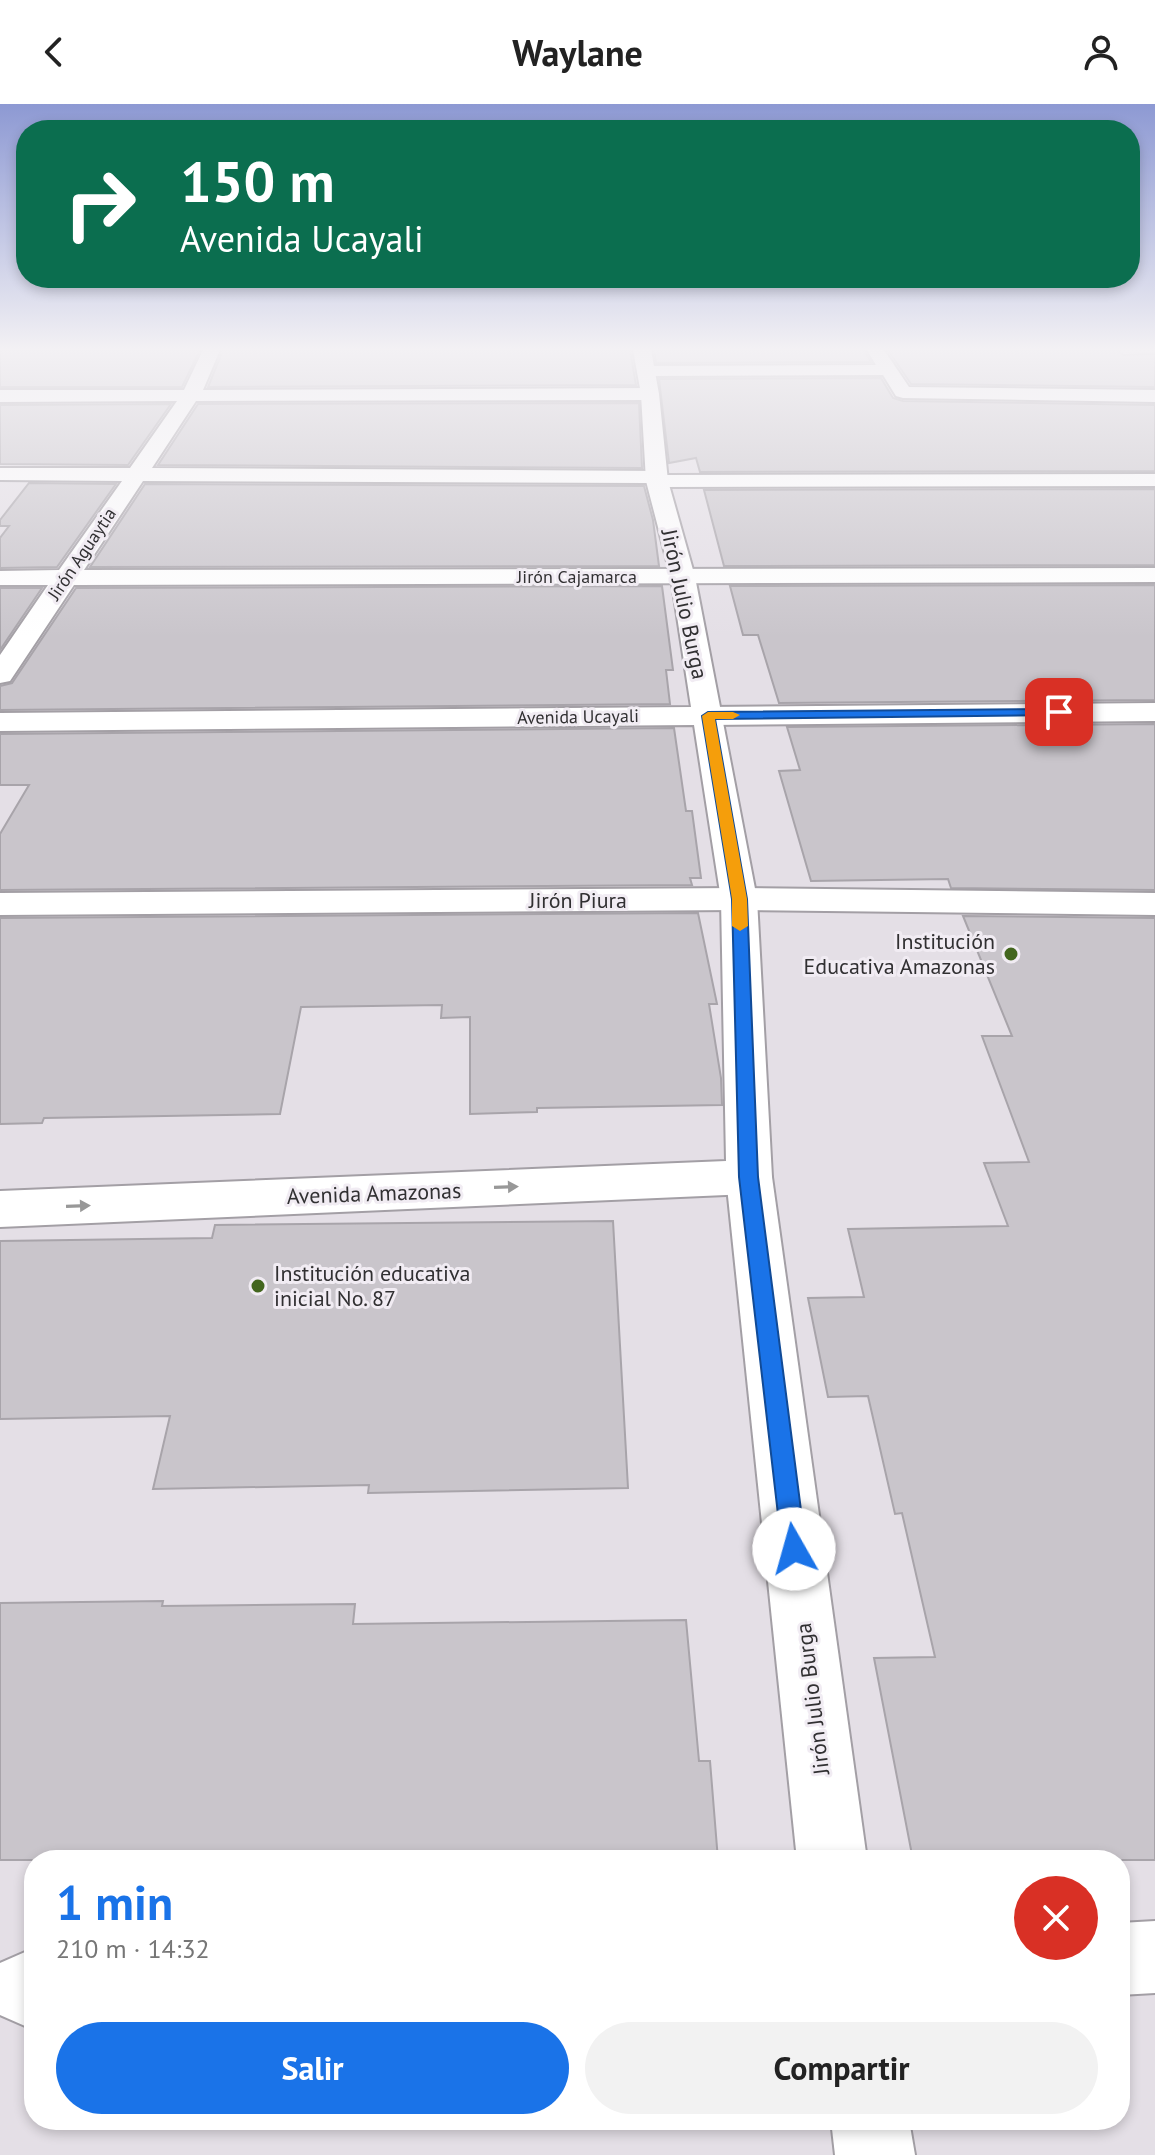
<!DOCTYPE html>
<html lang="es">
<head>
<meta charset="utf-8">
<style>
  :root { --surface:#fff; --page:#f2f2f2; --text:#222; --muted:#767676; --accent:#1a73e8 }
  body { margin:0; font-family:"PT Sans",sans-serif; background:var(--page); color:var(--text); height:100vh; display:flex; flex-direction:column; font-size:30px; white-space:nowrap }
  * { box-sizing:border-box; margin:0 }
  p { font-size:26px; color:var(--muted) }
  .icon { flex:none; width:44px; height:44px; fill:none; stroke:currentColor; stroke-width:2; stroke-linecap:round; stroke-linejoin:round }
  .map { position:relative; flex:1; overflow:hidden }
  .drawer { position:absolute; left:24px; top:1746px; width:1106px; height:280px; display:flex; flex-direction:column; background:var(--surface); border-radius:32px; box-shadow:0 4px 12px #0003 }
  .drawer>* { flex:none }
  .banner { position:absolute; left:16px; top:16px; width:1124px; height:168px; border-radius:32px; box-shadow:0 4px 12px #0003; background:#0b6e4f; color:#fff; overflow:hidden }
  .pin { position:absolute; display:grid; place-items:center; width:68px; height:68px; color:#fff; margin:-34px; border-radius:16px; box-shadow:0 4px 12px #0006 }
  .me { position:absolute; width:88px; margin:-44px; rotate:353deg; stroke-linejoin:round; filter:drop-shadow(0 0 6px #0008) }
  .turn { display:flex; align-items:center; gap:28px; height:168px; padding:0 32px; font-size:36px }
  .turn .icon { width:104px; height:104px; stroke-width:2.5 }
  .turn b { display:block; font-size:56px; line-height:68px }
  .round { display:grid; place-items:center; flex:none; width:84px; height:84px; border-radius:42px; background:var(--page) }
  .headline { display:flex; align-items:center; justify-content:space-between; height:136px; padding:0 32px }
  h1 { font-size:48px; font-weight:700; line-height:60px; color:var(--accent) }
  .cta { display:flex; gap:16px; margin-top:auto; padding:16px 32px }
  .cta a { flex:1; height:92px; border-radius:48px; background:var(--accent); color:#fff; font-size:32px; font-weight:700; line-height:92px; text-align:center }
  .cta a+a { background:var(--page); color:var(--text) }
  header { display:flex; justify-content:space-between; align-items:center; height:104px; padding:0 32px; background:var(--surface); font-size:36px; font-weight:700 }
  .map>svg:first-child { display:block }
  .building { fill:#c9c5cb; stroke:#a8a4aa; stroke-width:2 }
  .lines { fill:none; stroke-linecap:round; stroke-linejoin:round }
  .street-casing { stroke:#a39fa5; stroke-width:4 }
  .secondary-casing { stroke:#a39fa5; stroke-width:4 }
  .street { fill:#fff; fill-rule:evenodd }
  .secondary { fill:#fff; fill-rule:evenodd }
  .oneway { fill:#989898 }
  .route { fill:#1a73e8; stroke:#114b97; stroke-width:2 }
  .slow { fill:#f59e0b }
  .poi-dot { fill:#43661e; stroke:#f1ecf3; stroke-width:3 }
  .labels { text-anchor:middle; stroke-width:6; stroke-linejoin:round; paint-order:stroke }
  .far-street-label { font-size:18px; fill:#313032; stroke:#f1ecf3 }
  .street-label { font-size:22px; fill:#313032; stroke:#f1ecf3 }
  .poi-label { font-size:22px; fill:#313032; stroke:#f1ecf3; text-anchor:end }
</style>
</head>
<body>
<header><svg class="icon" aria-label="back" viewBox="0 0 24 24"><path d="M15 5l-7 7 7 7"/></svg>Waylane<svg class="icon" aria-label="person" viewBox="0 0 24 24"><circle cx="12" cy="8" r="4"/><path d="M4 21q1-7 8-7t8 7"/></svg></header>
<div class="map">
<svg width="1155" height="2051" viewBox="0 0 1155 2051">
  <rect width="100%" height="100%" fill="#e4dfe6"/>
  <g class="building">
    <path d="M0,246H200L182,283H0Z"/>
    <path d="M223,246H630L636,281L208,283Z"/>
    <path d="M654,246H864L871,258L656,259Z"/>
    <path d="M888,246H1117L1123,251L1155,250V283L911,280Z"/>
    <path d="M881,274L893,294L903,297L1155,301V367L700,368L696,354L669,359L659,275Z"/>
    <path d="M639,299L642,364L158,361L198,300Z"/>
    <path d="M171,300L128,361L0,360V301Z"/>
    <path d="M29,379L116,380L57,463L0,464V434L9,422H0V416Z"/>
    <path d="M145,380L644,382L653,416L659,462L90,463Z"/>
    <path d="M1155,385V461L724,462L704,386Z"/>
    <path d="M1155,481V596L779,599L758,531H743L730,482Z"/>
    <path d="M662,482L673,566H666L670,600L0,606V582L12,579L76,484Z"/>
    <path d="M0,484H42L0,546Z"/>
    <path d="M1155,620V786L951,784L948,775L811,777L779,667L800,666L787,623Z"/>
    <path d="M674,624L686,707H692L701,774H690L692,781L0,786V730L29,681H0V630Z"/>
    <path d="M698,809L717,900H709L721,974L722,1001L537,1004V1008L470,1010V913L441,914L442,901L301,903L280,1010L44,1014L42,1019L0,1020V814Z"/>
    <path d="M963,812L1155,814V1756H913L874,1554L935,1553L902,1409L895,1410L868,1292L828,1293L808,1194L864,1193L848,1125L1008,1122L984,1059L1029,1058L982,932H1012Z"/>
    <path d="M613,1117L628,1384L368,1389L369,1381L153,1385L170,1312L0,1315V1137L212,1134L215,1121Z"/>
    <path d="M163,1497L162,1502L355,1500L353,1520L686,1516L699,1657H710L718,1756H0V1499Z"/>
  </g>
  <g class="lines">
    <g class="street-casing">
      <g id="street">
        <path d="M203,246H220L203,286L650,284L659,290L650,296L196,297L152,364L658,367L667,371L1155,370V382L657,383L648,379L143,377L84,466L1155,464V478L74,481L10,577L0,579V551L48,481H0V467L59,466L122,377L0,376V364H130L177,297L0,298V286H184Z"/>
        <path d="M867,246H884L909,283L1155,286V298L903,294L896,292L883,271L646,272L637,267L646,262L876,261Z"/>
        <path d="M1155,599V617L708,621L697,618L693,612L697,606L708,603Z"/>
        <path d="M739,784L1155,789V811L739,806L0,811V789Z"/>
        <path d="M749,1056L765,1061L772,1073L867,1756H797L726,1073L733,1061Z"/>
        <path d="M1155,1817V1889L1120,1891V1819Z"/>
        <path d="M25,1848H34V1922H25L0,1911V1859Z"/>
        <path d="M831,2016H909L915,2051H835Z"/>
      </g>
    </g>
    <g class="secondary-casing">
      <path id="secondary" d="M633,246H651L659,290L668,377L695,473L757,795L772,1073L765,1085L749,1090L0,1123V1087L726,1057L721,795L694,621L0,627V609L691,603L671,473L646,377L641,290Z"/>
    </g>
    <use href="#street" class="street"/>
    <use href="#secondary" class="secondary"/>
  </g>
  <defs><path id="oneway-solid" d="M-6-.8H1V-3.2L6.5 0L1 3.2V.8H-6Z" transform="scale(2)"/></defs>
  <g class="oneway">
    <use href="#oneway-solid" transform="translate(506 1083) rotate(-2)"/>
    <use href="#oneway-solid" transform="translate(78 1102) rotate(-2)"/>
  </g>
  <linearGradient id="sky" x2="0" y2="1"><stop stop-color="#8d99d3"/><stop offset="0.46" stop-color="#f3f1f4"/><stop offset="1" stop-color="#f3f1f4" stop-opacity="0"/></linearGradient>
  <rect width="1155" height="533" fill="url(#sky)"/>
  <path class="route" d="M1059,605L1065,608L1064,611L715,615L747,795L758,1073L806,1445L803,1453L794,1457L786,1453L782,1445L739,1073L732,795L702,612L708,608Z"/>
  <path class="slow" d="M708,608H733L740,611L733,615H715L747,795L748,822L740,827L732,822V795L702,612Z"/>
  <g class="poi-dot">
    <circle cx="1011" cy="850" r="8"/>
    <circle cx="258" cy="1182" r="8"/>
  </g>
  <g class="labels">
    <g class="far-street-label">
      <text transform="translate(82 450) rotate(-56)" y="6">Jirón Aguaytia</text>
      <text x="577" y="479">Jirón Cajamarca</text>
      <text transform="translate(578 613) rotate(-1)" y="6">Avenida Ucayali</text>
    </g>
    <g class="street-label">
      <text transform="translate(685 500) rotate(78)" y="8">Jirón Julio Burga</text>
      <text x="578" y="804">Jirón Piura</text>
      <text transform="translate(374 1089) rotate(-2)" y="8">Avenida Amazonas</text>
      <text transform="translate(812 1595) rotate(-97)" y="8">Jirón Julio Burga</text>
    </g>
    <g class="poi-label">
      <text x="995" y="845">Institución<tspan x="995" dy="25">Educativa Amazonas</tspan></text>
      <text x="274" y="1177" text-anchor="start">Institución educativa<tspan x="274" dy="25">inicial No. 87</tspan></text>
    </g>
  </g>
</svg>
<div class="pin" style="left:1059px;top:608px;background:#d93025"><svg class="icon" aria-label="arrive" viewBox="0 0 24 24"><path d="M6 21V4h12l-3 4 3 4H6"/></svg></div>
<svg class="me" style="left:794px;top:1445px" viewBox="-20 -20 40 40"><circle r="19" fill="#fff"/><path d="M0-13L10 11 0 6-10 11z" fill="#1a73e8"/></svg>
<div class="banner">
<div class="turn"><svg class="icon" aria-label="right" viewBox="0 0 24 24"><path d="M7 20v-9h11M14 6l5 5-5 5"/></svg><div><b>150 m</b>Avenida Ucayali</div></div>
</div>
<section class="drawer">
<div class="headline"><div><h1>1 min</h1><p>210 m · 14:32</p></div><a class="round" style="background:#d93025;color:#fff"><svg class="icon" aria-label="close" viewBox="0 0 24 24"><path d="M6 6l12 12M18 6L6 18"/></svg></a></div>
<div class="cta"><a>Salir</a><a>Compartir</a></div>
</section>
</div>
</body>
</html>
